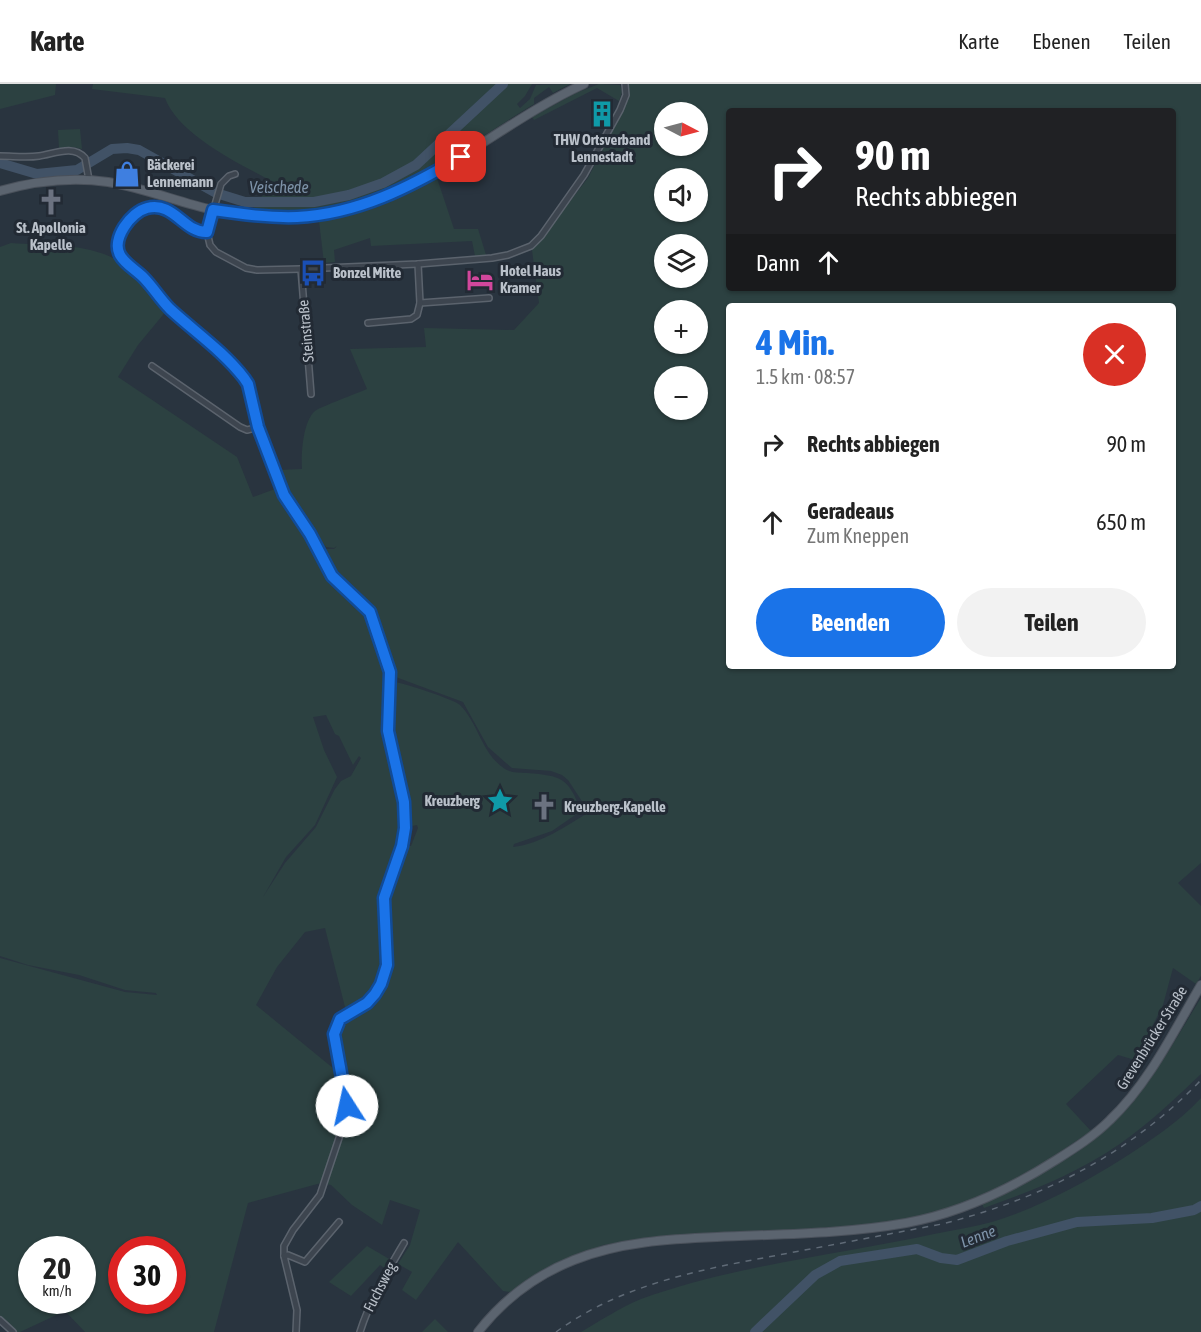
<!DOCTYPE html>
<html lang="de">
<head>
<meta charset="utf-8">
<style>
  :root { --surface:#fff; --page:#f2f2f2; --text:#222; --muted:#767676; --line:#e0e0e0; --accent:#1a73e8 }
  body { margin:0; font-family:"Asap Condensed",sans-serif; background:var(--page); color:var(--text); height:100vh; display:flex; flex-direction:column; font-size:22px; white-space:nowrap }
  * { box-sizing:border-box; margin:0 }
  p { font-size:20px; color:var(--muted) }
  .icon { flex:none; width:33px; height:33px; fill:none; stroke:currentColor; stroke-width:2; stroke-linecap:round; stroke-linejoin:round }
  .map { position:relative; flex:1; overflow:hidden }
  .side { position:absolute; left:726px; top:219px; width:450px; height:366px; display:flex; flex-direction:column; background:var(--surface); border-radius:6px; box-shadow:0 2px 4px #0004 }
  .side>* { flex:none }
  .guide { position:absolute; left:726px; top:24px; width:450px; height:183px; border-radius:6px; box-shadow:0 2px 4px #0004; background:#202124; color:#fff; overflow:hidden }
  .needle { width:39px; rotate:96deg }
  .fabs { position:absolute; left:654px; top:18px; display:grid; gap:12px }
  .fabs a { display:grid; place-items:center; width:54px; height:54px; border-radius:50%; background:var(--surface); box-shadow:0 2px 4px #0004; font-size:30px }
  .speed { position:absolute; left:18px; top:1152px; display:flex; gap:12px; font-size:30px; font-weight:700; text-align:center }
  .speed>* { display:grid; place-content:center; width:78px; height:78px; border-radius:50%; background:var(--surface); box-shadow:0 2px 4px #0004; line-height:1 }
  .speed small { font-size:15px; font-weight:400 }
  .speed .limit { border:9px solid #d22; background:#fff; color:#111 }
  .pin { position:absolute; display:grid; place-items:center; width:51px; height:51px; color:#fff; margin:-26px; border-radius:12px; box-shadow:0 3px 9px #0006 }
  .me { position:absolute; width:66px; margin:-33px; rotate:350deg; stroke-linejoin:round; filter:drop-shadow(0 0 4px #0008) }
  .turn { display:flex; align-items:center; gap:21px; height:126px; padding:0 30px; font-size:27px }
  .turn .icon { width:78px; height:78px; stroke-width:2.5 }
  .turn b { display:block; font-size:42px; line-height:51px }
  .then { display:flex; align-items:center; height:57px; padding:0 30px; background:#0003; gap:12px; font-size:22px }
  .round { display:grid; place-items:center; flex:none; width:63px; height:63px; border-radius:32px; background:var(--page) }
  .head { display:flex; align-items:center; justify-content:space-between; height:102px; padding:0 30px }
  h1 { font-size:36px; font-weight:700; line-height:45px; color:var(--accent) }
  .cta { display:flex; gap:12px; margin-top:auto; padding:12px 30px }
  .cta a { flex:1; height:69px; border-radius:36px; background:var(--accent); color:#fff; font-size:24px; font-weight:700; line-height:69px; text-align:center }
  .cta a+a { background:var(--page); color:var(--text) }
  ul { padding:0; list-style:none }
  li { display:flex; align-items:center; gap:18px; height:78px; padding:0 30px }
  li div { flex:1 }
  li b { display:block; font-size:22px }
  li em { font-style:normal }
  header { display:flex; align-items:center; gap:36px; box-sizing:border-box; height:84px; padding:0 30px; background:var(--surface); border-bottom:2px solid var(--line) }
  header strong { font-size:28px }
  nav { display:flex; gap:33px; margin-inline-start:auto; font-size:21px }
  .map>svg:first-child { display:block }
  .green { fill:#2c4141; fill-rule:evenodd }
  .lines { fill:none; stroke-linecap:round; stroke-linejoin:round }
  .river { stroke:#415266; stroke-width:10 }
  .street-casing { stroke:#5b636d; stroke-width:8 }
  .primary-casing { stroke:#4a515b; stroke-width:10 }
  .street { stroke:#3d454f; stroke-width:5 }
  .primary { stroke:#5b646f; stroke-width:8 }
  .rail { stroke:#5f6a76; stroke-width:1.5; stroke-dasharray:6 6; stroke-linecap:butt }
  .route-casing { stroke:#114b97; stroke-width:15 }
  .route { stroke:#1a73e8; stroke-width:10 }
  .labels { text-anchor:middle; stroke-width:6; stroke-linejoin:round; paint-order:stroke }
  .poi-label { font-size:15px; font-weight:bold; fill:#bac1ca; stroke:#222a34; text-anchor:start }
  .street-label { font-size:15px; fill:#bac1ca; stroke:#222a34 }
  .water-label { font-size:16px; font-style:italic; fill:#7e93a9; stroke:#222a34 }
</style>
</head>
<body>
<header>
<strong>Karte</strong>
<nav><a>Karte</a><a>Ebenen</a><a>Teilen</a></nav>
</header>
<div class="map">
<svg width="1201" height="1248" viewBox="0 0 1201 1248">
  <rect width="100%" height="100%" fill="#29343f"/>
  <g class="green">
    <path d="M0,0H56L55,11L0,25Z"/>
    <path d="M93,0H532L525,12L517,20L520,24L530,15L536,1L570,0L553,9L549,3L534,14V20C448,72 360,147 252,127L272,97C239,80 178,50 165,14L92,5Z"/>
    <path d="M599,0L620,1L622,8L619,17L597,4L534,36L532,33L576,9Z"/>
    <path d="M628,0H1201V779L1178,799L1201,822V892L1196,900L1173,884L1163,921L1135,976L1118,971L1066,1020L1091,1047L1032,1087L975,1115L925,1133L856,1142L649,1154L603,1161L540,1188L511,1208L503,1207L458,1158L416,1216L402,1206L412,1188L398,1180L410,1161L420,1126L390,1116L382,1141L352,1121L331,1101L326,1100L349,1028L335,950L342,936L374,916L387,890L389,875L384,874C384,888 380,905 369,916C364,921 353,924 346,927L325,844L305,848L277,883L256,921L339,989L345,1025L321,1099L248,1119L214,1248H85L65,1227L20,1248H15L0,1234V874L125,908L157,911L156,909L125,906L79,891L28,881L0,872V163L11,159C50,162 97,158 129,184C144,196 155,212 167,226L138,261L118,293L237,373L253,413L283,402L278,386L302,385C301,370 303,337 315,327C320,323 358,309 367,305L350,265L426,263L424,244L514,246L539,219L532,166L588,94L629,14ZM729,27H1173V204H729ZM664,28H698V62H664ZM664,94H698V128H664ZM664,160H698V194H664ZM729,222H1173V582H729ZM664,226H698V260H664ZM664,292H698V326H664ZM303,437L326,463L334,464L337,462L334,465H326L318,460L332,489L369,523L384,559L393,592L463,618L488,663L506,679L512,684L551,687L562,691L568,696L589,728C566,742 541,760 513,763L514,760L552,747L581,727C568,693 562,692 527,689C519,689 511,689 505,685C481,669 479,640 460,621C453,615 406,600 395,598L392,602L391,655L406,714L409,740L412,742L417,741L418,744L411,762L405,761L384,814L382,836L381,813L399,762L403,743L400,703L386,654V584L367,527L335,498L324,484L308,451ZM326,631L335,650L339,652L353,681L359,672L361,674L351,692L341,697L335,705L316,743L285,779L263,813L286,773L315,741L337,693L324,666L313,633ZM32,1166H82V1216H32ZM122,1166H172V1216H122Z"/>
    <path d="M80,45L82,65L73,63L59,64L58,46Z"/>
    <path d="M437,94L454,145H478L486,171L475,172L472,157L371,162L370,154L334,166L335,178L324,179L319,137L352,131L390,118Z"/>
    <path d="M1201,914V990C1179,1011 1157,1032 1132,1051C1089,1084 1036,1106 984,1124L982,1120C1029,1098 1088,1067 1124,1028C1152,999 1179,949 1201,914Z"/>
    <path d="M1201,1014V1248H581C600,1237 621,1223 641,1215C735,1181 837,1171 934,1150C953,1146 973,1143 992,1138C1038,1124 1082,1100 1122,1075C1150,1057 1179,1038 1201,1014Z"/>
    <path d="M367,1162L391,1176L386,1185L380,1181L351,1212L329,1198Z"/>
    <path d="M435,1235L448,1248H422Z"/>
  </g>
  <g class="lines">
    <g class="river">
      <path d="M0,79L37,90L77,86L112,65L127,64L139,66L216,109L245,118H314L349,111L383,99L416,81L503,0"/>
      <path d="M755,1248L815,1191L840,1177L917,1165L941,1174L957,1176L1007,1157L1077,1138L1152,1134L1194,1126L1201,1122"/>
    </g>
    <g class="street-casing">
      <g id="street">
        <path d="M0,72C13,72 26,74 39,72C54,70 73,60 85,74L89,96"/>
        <path d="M235,90L229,92L221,100L207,148L210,161L216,168L246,184L257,186L301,185L418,180L492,174L508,171L531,162L541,152L584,91L620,26L626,11L625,0"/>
        <path d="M207,148C183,150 176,117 147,124C130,128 111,155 120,171C125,180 137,186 143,193C153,203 160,215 170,225C195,248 223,267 244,294L248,300L259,343L284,411L291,424L310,450L332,492L371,527L390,588L388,647L392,673L402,706L405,744L402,762L384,814L387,881L381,900L375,910L367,919L341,935L334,950L347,1022L346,1033L320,1111L293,1146L284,1162V1172L297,1226L296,1248"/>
        <path d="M301,185L311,310"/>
        <path d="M420,219L489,214"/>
        <path d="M368,239L411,235L417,231L420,219L418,180"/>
        <path d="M152,282L240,343L247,346L259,343"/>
        <path d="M284,1172L288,1171L305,1178L339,1138"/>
        <path d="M0,1236L13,1248"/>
        <path d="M360,1248C370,1216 387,1188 404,1159"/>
      </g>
    </g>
    <g class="primary-casing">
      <g id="primary">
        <path d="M0,107C35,97 72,93 108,98C144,104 178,118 213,126C240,131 268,134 295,133C407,130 488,44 584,0"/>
        <path d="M478,1248C503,1216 536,1191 574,1176C619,1158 669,1155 717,1153C780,1150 844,1150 906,1139C961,1129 1009,1106 1056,1076C1075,1064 1094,1052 1110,1036C1149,999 1174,947 1201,901"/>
      </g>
    </g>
    <use href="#street" class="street"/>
    <use href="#primary" class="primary"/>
    <path class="rail" d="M556,1248C623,1199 704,1185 784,1170C837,1160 889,1150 942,1140C1041,1115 1130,1070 1201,996"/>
  </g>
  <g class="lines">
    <g class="route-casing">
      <path id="route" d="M347,1022L334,950L340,935L367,919L375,910L381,900L387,881L384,814L402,762L405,744L404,718L388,647L390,588L370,528L332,492L310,450L284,411L258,343L248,300L244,294C223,267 195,248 170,225C160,215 153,203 143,193C136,186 125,180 120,171C111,155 131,128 147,124C174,117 184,149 207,148L213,126C241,130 269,134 297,133C358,130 410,103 461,73"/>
    </g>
    <use href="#route" class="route"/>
  </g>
  <defs>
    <g id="building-bare" transform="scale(2.07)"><path d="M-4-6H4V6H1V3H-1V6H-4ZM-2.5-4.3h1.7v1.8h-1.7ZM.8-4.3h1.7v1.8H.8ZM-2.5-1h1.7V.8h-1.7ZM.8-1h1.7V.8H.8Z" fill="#0f9aa8" stroke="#222a34" stroke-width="2.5" paint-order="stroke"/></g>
    <g id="shop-bare" transform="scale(2.07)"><path d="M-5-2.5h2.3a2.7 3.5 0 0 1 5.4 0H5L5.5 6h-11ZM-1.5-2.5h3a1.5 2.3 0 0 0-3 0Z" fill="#3f7fe0" stroke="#222a34" stroke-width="2.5" paint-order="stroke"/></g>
    <g id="church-bare" transform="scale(2.07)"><path d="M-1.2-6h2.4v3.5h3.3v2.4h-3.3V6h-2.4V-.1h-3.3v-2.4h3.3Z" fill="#6b7280" stroke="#222a34" stroke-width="2.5" paint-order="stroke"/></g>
    <g id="bus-bare" transform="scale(2.07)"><path d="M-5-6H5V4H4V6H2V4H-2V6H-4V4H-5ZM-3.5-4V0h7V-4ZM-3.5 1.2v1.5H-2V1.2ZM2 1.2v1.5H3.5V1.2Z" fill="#1a4fb4" stroke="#222a34" stroke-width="2.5" paint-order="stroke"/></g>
    <g id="hotel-bare" transform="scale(2.07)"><path d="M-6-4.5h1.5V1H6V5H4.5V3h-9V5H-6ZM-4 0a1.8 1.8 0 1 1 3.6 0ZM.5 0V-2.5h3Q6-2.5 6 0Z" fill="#d1479c" stroke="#222a34" stroke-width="2.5" paint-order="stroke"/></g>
    <g id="sight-bare" transform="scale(2.07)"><path d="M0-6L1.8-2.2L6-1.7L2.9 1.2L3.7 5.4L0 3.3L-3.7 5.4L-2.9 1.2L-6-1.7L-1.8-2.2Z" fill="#0f9aa8" stroke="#222a34" stroke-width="2.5" paint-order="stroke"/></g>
  </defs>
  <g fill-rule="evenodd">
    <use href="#building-bare" x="602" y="30"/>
    <use href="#shop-bare" x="127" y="90"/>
    <use href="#church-bare" x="51" y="118"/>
    <use href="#bus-bare" x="313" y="189"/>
    <use href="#hotel-bare" x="480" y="196"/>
    <use href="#sight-bare" x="500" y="717"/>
    <use href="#church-bare" x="544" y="723"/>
  </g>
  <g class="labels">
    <g class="poi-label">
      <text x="602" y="61" text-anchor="middle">THW Ortsverband<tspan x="602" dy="17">Lennestadt</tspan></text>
      <text x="147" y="86">Bäckerei<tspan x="147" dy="17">Lennemann</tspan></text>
      <text x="51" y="149" text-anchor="middle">St. Apollonia<tspan x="51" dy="17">Kapelle</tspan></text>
      <text x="500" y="192">Hotel Haus<tspan x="500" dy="17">Kramer</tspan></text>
      <text x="333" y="194">Bonzel Mitte</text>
      <text x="480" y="722" text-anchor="end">Kreuzberg</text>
      <text x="564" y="728">Kreuzberg-Kapelle</text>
    </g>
    <g class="street-label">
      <text transform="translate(306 247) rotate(-95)" y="5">Steinstraße</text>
      <text transform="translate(1152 954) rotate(-58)" y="5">Grevenbrücker Straße</text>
      <text transform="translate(380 1203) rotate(-63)" y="5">Fuchsweg</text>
    </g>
    <g class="water-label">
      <text x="279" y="109">Veischede</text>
      <text transform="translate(978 1152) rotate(-21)" y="6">Lenne</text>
    </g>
  </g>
</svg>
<div class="fabs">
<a><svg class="needle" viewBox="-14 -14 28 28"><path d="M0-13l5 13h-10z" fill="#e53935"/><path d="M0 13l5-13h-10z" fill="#767676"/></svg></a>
<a><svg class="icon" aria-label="sound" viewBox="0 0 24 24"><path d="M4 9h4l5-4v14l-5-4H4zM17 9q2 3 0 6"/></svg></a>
<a><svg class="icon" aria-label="layers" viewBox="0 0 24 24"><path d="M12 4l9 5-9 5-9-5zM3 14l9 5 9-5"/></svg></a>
<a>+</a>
<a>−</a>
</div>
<div class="speed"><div>20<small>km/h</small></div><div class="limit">30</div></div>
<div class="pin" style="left:461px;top:73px;background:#d93025"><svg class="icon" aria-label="arrive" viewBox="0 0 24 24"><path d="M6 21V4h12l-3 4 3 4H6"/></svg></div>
<svg class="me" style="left:347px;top:1022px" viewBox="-20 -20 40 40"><circle r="19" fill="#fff"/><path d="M0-13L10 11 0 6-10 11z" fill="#1a73e8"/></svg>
<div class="guide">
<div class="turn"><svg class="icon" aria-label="right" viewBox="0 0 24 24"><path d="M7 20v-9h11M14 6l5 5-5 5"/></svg><div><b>90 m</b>Rechts abbiegen</div></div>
<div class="then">Dann<svg class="icon" aria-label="ahead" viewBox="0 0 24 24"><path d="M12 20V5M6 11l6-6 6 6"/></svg></div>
</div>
<section class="side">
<div class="head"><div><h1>4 Min.</h1><p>1.5 km · 08:57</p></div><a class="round" style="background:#d93025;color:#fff"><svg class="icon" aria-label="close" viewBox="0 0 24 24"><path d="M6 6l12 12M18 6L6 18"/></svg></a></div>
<ul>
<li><svg class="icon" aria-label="right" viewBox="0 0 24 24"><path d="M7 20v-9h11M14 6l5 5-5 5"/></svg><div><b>Rechts abbiegen</b></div><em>90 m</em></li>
<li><svg class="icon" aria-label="ahead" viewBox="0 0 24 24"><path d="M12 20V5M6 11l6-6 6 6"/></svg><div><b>Geradeaus</b><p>Zum Kneppen</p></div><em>650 m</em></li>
</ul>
<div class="cta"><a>Beenden</a><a>Teilen</a></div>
</section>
</div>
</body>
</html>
